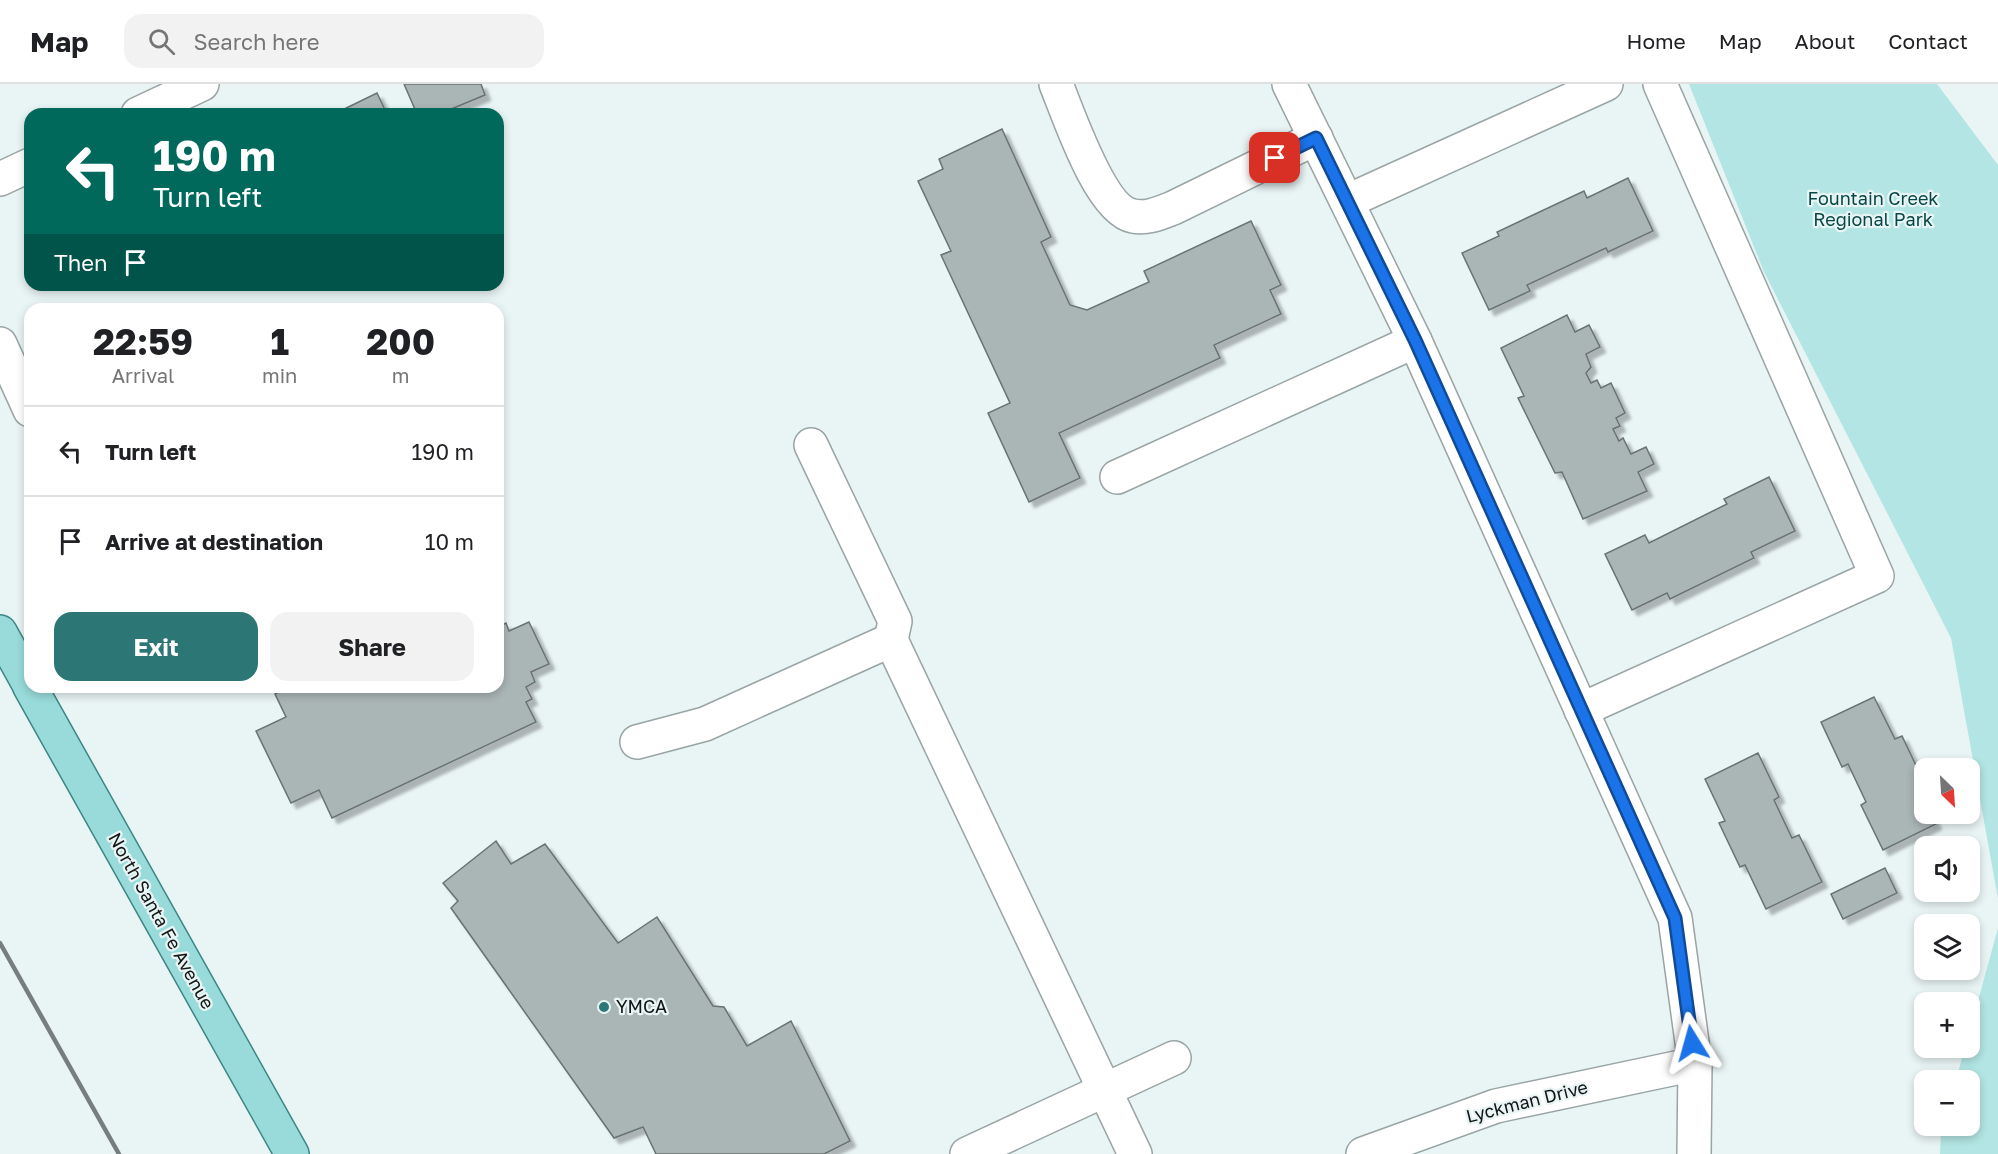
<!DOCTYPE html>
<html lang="en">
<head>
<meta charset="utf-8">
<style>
  :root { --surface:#fff; --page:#f2f2f2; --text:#202124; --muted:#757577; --line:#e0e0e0; --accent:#2c7675 }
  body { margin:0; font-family:"Golos Text",sans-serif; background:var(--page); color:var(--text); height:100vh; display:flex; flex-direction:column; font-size:22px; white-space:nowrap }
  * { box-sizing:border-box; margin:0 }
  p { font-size:20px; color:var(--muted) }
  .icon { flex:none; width:33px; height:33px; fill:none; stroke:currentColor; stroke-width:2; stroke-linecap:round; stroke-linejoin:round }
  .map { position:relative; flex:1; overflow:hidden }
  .details { position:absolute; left:24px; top:219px; width:480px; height:390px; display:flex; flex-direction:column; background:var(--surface); border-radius:18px; box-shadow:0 3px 9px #0003 }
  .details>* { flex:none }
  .guide { position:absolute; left:24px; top:24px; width:480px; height:183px; border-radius:18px; box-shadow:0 3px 9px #0003; background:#00695c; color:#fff; overflow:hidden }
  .needle { width:39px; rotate:155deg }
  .controls { position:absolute; left:1914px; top:674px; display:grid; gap:12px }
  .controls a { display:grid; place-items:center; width:66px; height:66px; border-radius:12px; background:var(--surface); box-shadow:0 3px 9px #0003; font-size:30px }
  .pin { position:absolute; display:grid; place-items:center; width:51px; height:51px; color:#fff; margin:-26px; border-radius:12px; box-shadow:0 3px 9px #0006 }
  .me { position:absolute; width:66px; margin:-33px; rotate:352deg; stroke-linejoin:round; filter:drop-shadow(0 0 4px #0008) }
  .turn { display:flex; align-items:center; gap:21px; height:126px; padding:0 30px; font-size:27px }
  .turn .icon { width:78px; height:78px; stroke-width:2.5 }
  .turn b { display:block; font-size:42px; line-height:51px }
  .then { display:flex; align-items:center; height:57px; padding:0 30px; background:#0003; gap:12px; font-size:22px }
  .eta { display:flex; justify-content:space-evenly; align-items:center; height:102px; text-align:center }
  .eta b { font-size:36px; font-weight:700; line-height:42px }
  .primary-button { display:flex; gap:12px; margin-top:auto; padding:12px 30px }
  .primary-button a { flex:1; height:69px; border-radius:18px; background:var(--accent); color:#fff; font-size:24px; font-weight:700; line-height:69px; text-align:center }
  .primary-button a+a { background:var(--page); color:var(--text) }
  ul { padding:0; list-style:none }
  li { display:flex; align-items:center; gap:18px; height:90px; padding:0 30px; border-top:2px solid var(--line) }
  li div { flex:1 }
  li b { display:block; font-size:22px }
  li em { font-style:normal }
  header { display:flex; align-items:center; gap:36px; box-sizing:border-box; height:84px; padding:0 30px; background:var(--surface); border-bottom:2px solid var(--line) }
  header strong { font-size:28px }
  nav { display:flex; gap:33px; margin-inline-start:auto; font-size:21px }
  .search { width:420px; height:54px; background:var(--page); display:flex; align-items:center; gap:15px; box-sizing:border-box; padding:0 21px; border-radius:18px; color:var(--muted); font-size:22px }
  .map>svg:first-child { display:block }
  .green { fill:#b2e5e3 }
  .building { fill:#aab5b5; stroke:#687372; stroke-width:1.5; filter:url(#shadow) }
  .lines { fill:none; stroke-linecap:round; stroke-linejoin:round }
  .minor-casing { stroke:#99a4a4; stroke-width:36 }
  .major-casing { stroke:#3c8685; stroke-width:36 }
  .minor { stroke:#fff; stroke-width:33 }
  .major { stroke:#98dbda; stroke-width:33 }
  .rail { stroke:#777e7e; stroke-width:4.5 }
  .route-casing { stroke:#114b97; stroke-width:15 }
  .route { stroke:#1a73e8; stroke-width:10 }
  .poi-dot { fill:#2c7675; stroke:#e9f4f4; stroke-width:2 }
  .labels { text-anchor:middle; stroke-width:4.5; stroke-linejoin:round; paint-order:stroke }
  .park-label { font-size:18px; fill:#084747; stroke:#e9f4f4 }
  .street-label { font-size:18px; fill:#121616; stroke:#e9f4f4 }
  .poi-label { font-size:18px; fill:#121616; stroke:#e9f4f4; text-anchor:start }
</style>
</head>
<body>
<header>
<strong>Map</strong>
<div class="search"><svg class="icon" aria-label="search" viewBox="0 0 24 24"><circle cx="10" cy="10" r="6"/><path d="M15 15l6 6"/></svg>Search here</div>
<nav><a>Home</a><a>Map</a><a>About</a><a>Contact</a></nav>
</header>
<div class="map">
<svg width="1998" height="1070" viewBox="0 0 1998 1070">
  <defs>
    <filter id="shadow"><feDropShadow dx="5.5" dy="5.5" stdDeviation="1.5" flood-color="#0004"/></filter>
  </defs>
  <rect width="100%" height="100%" fill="#e9f4f4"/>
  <g class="green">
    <path d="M1689,0H1937L1998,81V815L1951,554L1764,188Z"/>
    <path d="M1998,844V1070H1940L1941,1049L1943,1041H1970V996H1956L1965,963H1970V946Z"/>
  </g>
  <g class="building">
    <path d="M404,0H481L485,11L449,26L451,30H417Z"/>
    <path d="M377,9L387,30H334Z"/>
    <path d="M1002,45L1051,153L1041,158L1070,221L1087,226L1149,198L1144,187L1251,137L1281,201L1270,206L1281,230L1214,261L1220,274L1059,349L1080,394L1029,418L988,329L1010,319L941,171L951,167L918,97L943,85L939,75Z"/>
    <path d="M1628,94L1653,147L1608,168L1606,164L1527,201L1530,207L1489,226L1462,169L1499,152L1497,148L1584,107L1587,114Z"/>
    <path d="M1567,231L1575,248L1589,241L1600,263L1586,270L1591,283L1586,289L1591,299L1597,296L1601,304L1611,299L1625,329L1616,334L1620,342L1613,345L1619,357L1623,354L1631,370L1646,363L1654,380L1638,388L1647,407L1583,435L1562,388L1555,389L1518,314L1524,312L1501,264Z"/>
    <path d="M1769,393L1795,447L1751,468L1754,474L1670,515L1667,509L1632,526L1605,470L1645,451L1649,459L1727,420L1724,415Z"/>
    <path d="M529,538L549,580L531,588L535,598L526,603L532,615L526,618L536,638L332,734L319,706L291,719L256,647L286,633L275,610L288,603H498V543L506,539L509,547Z"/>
    <path d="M1874,613L1895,655L1902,652L1922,694L1916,697L1924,715V729H1931L1936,740L1883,766L1861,721L1866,718L1848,680L1842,683L1821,638Z"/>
    <path d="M1758,669L1779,713L1774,716L1792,754L1799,751L1822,798L1766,825L1745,781L1740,783L1719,739L1725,737L1705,695Z"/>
    <path d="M496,757L511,780L545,760L618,859L657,833L713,922L724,923L747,962L791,937L850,1057L824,1070H656L643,1043L614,1054L451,824L458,817L443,799Z"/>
    <path d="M1885,784L1897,809L1843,835L1831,810Z"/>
  </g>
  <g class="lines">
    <g class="minor-casing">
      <g id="minor">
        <path d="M1056,0C1068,29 1100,126 1133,132C1147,135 1160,129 1173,124L1316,54"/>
        <path d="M1289,0L1415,257L1675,834L1695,980L1694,1070"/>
        <path d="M138,30L202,0"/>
        <path d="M0,95L30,81"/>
        <path d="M1348,117L1606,0"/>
        <path d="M0,260L30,326"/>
        <path d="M811,361L895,537L891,556"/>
        <path d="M1117,393L1415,257"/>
        <path d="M1581,626L1877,492L1660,0"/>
        <path d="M637,658L705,640L891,556L1135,1070"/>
        <path d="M967,1070L1174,974"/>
        <path d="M1363,1070L1496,1022L1695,980"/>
      </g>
    </g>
    <g class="major-casing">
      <g id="major">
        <path d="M0,548L30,602"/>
        <path d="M30,603L292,1070"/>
      </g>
    </g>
    <use href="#minor" class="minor"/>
    <use href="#major" class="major"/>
    <path class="rail" d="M0,859L119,1070"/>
  </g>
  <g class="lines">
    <g class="route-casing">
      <path id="route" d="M1275,74L1316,54L1415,256L1675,834L1692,959"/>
    </g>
    <use href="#route" class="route"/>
  </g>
  <circle class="poi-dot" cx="604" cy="923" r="6"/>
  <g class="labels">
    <g class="park-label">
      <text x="1873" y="121">Fountain Creek<tspan x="1873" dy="21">Regional Park</tspan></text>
    </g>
    <g class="street-label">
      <text transform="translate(161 837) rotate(61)" y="6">North Santa Fe Avenue</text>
      <text transform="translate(1527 1018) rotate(-14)" y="6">Lyckman Drive</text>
    </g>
    <g class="poi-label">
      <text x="616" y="929">YMCA</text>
    </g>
  </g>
</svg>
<div class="controls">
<a><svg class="needle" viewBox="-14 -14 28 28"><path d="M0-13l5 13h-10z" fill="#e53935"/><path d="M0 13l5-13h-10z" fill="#757577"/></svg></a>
<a><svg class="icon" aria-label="sound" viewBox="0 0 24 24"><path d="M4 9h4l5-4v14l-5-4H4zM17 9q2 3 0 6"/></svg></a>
<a><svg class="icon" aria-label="layers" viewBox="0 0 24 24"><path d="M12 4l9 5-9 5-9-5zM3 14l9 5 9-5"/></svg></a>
<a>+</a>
<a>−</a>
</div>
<div class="pin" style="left:1275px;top:74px;background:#d93025"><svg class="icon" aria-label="arrive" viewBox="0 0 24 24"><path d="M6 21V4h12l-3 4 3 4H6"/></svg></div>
<svg class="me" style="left:1692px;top:959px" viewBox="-20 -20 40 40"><path d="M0-17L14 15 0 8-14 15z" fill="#1a73e8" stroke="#fff" stroke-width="4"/></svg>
<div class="guide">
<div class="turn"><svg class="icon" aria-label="left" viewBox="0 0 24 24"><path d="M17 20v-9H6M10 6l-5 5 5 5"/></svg><div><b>190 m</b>Turn left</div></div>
<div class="then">Then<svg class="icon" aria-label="arrive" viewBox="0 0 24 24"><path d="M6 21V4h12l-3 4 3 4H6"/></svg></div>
</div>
<section class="details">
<div class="eta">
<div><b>22:59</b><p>Arrival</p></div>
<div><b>1</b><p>min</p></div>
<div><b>200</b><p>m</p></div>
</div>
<ul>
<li><svg class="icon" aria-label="left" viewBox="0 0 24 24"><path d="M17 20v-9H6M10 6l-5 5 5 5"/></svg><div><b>Turn left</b></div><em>190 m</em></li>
<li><svg class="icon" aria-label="arrive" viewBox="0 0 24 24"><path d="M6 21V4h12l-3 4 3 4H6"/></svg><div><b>Arrive at destination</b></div><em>10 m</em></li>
</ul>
<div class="primary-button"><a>Exit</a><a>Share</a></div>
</section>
</div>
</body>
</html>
